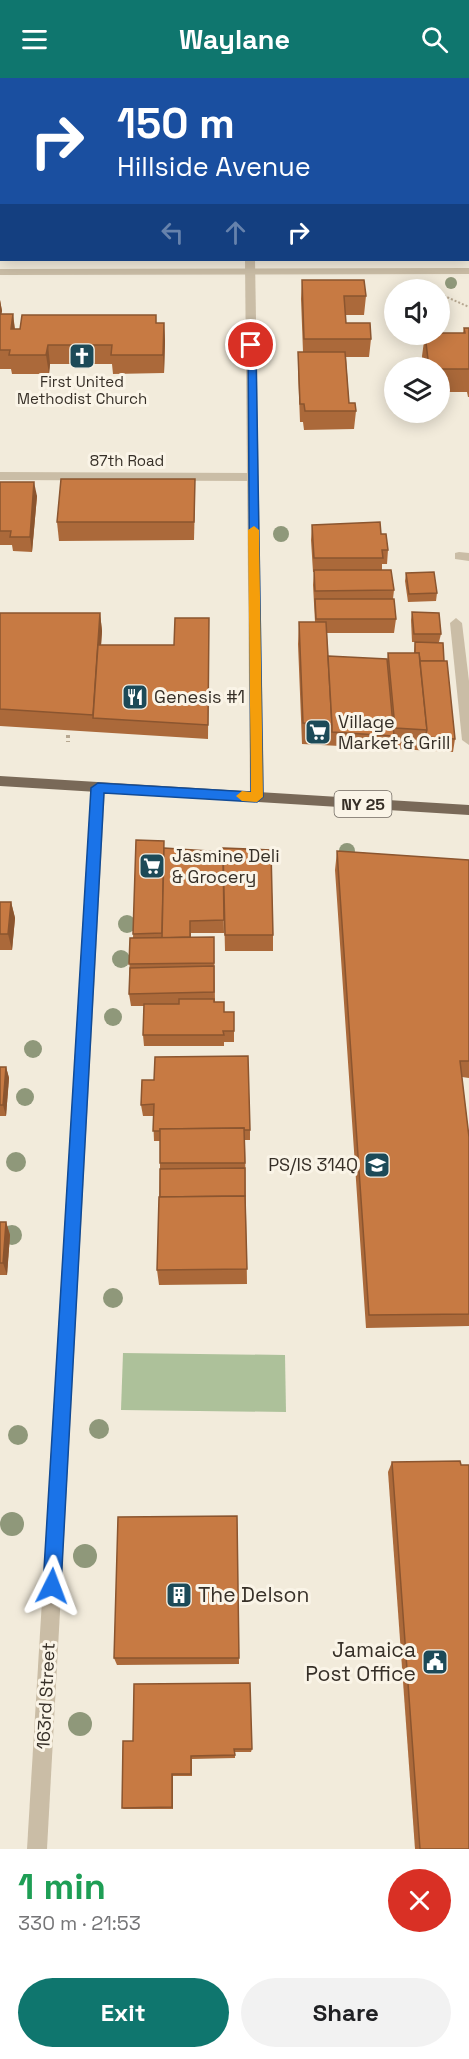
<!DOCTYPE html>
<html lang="en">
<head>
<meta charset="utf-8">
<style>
  :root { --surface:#fff; --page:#f2f2f2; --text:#202124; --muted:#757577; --accent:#0f766e }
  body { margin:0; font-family:"Space Grotesk",sans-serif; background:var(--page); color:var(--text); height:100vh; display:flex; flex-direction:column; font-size:22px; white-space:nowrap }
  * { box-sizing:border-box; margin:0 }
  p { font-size:20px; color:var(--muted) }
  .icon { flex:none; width:33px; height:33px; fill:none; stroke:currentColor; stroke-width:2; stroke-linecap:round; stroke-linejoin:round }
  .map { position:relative; height:1771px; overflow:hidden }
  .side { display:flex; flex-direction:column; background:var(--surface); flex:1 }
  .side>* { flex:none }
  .hud { position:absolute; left:0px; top:0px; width:470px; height:183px; box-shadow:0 3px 15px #0003; background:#1a4fa0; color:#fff; overflow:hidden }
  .controls { position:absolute; left:384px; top:201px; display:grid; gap:12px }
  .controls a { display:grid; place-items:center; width:66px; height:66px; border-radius:50%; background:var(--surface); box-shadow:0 3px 15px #0003; font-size:30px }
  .pin { position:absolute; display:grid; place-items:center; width:51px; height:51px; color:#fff; margin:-26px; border:3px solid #fff; border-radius:50%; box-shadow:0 2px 6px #0007 }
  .me { position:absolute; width:66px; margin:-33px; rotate:3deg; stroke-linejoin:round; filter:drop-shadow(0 0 4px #0008) }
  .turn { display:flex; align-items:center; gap:21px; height:126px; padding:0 18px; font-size:27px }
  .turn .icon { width:78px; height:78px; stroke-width:2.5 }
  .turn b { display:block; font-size:42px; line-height:51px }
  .lanes { display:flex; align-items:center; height:57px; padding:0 18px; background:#0003; justify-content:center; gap:30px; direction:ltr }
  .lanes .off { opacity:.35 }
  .round { display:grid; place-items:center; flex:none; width:63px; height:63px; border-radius:32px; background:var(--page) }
  .overview { display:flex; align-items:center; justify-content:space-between; height:102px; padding:0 18px }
  h1 { font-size:36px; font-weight:700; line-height:45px; color:#1e9e55 }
  .cta { display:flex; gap:12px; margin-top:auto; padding:12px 18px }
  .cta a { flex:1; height:69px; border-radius:36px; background:var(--accent); color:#fff; font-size:24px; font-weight:700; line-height:69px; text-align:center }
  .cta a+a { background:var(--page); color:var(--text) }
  header { display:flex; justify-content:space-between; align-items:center; height:78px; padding:0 18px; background:var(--accent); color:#fff; font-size:27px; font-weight:700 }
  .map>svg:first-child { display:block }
  .green { fill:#adc19a }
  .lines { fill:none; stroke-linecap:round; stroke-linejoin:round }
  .path-far1 { stroke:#b6a791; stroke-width:2; stroke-dasharray:2 2; stroke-linecap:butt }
  .path { stroke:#b6a791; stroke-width:4; stroke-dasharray:3 3; stroke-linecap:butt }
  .service { fill:#cabda6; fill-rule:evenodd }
  .minor { fill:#cabda6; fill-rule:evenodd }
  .tertiary { fill:#cabda6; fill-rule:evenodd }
  .primary { fill:#796958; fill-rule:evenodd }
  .tree { fill:#8f987a }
  .wall { fill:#ab693a }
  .shaded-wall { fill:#8b552f }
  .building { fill:#c77a43; stroke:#8b552f; stroke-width:1.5 }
  .route { fill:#1a73e8; stroke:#114b97; stroke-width:1.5 }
  .slow { fill:#f59e0b }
  .labels { text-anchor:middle; stroke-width:6; stroke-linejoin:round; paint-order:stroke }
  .far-poi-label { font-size:15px; fill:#362f27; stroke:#faf4e7 }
  .far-street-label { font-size:15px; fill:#362f27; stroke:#faf4e7 }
  .shield { fill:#faf4e7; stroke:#716a61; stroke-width:1.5 }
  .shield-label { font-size:16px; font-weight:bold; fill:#362f27 }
  .poi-label { font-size:18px; fill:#362f27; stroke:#faf4e7; text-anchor:start }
  .street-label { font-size:18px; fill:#362f27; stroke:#faf4e7 }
  .near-poi-label { font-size:21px; fill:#362f27; stroke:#faf4e7; text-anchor:start }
</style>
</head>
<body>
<header><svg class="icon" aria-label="menu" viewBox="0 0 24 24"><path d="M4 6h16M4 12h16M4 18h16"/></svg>Waylane<svg class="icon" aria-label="search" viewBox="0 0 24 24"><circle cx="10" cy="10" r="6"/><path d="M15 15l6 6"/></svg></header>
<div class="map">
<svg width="469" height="1771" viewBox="0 0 469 1771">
  <rect width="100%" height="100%" fill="#f2ebdb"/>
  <path class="green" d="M123,1275L285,1277L286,1334L121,1332Z"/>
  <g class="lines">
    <path class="path-far1" d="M440,216L469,229"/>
    <path class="path" d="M68,657V664"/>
    <g class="service">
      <path d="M459,474L469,475V483L455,481V475Z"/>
      <path d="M456,540L462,545L469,603V667L462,662L450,545Z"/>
    </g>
    <g class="minor">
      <rect x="390" y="0" width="10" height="2"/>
      <rect x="468" y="9" width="1" height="6"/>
      <path d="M469,190V196L0,197V191Z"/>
      <path d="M0,394L253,395L259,399L253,403L0,402Z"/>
      <path d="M98,705L105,710L47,1771H27L91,710Z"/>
    </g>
    <g class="tertiary">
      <rect x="242" y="0" width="10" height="2"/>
      <path d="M245,182H255L264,719L257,724L250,719Z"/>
    </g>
    <path class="primary" d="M0,698L469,727V737L0,708Z"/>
  </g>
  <g class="tree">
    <circle cx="451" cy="205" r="6"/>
    <circle cx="281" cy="456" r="8"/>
    <circle cx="347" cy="773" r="8"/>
    <circle cx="127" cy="846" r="9"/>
    <circle cx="121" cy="881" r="9"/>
    <circle cx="113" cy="939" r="9"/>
    <circle cx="33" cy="971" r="9"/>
    <circle cx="25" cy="1019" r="9"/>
    <circle cx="16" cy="1084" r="10"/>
    <circle cx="12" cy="1157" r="10"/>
    <circle cx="113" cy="1220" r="10"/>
    <circle cx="99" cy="1351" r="10"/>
    <circle cx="18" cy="1357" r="10"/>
    <circle cx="12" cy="1446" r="12"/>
    <circle cx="85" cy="1478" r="12"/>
    <circle cx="80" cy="1646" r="12"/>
  </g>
  <g class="wall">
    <rect x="0" y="43" width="2" height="119"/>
    <rect x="468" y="106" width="1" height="48"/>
    <path d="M302,202L366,218L364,237H345L346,245L371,261L369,279H346L349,325L356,333L354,351L304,352L303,344H300L298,292V274H303L301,221Z"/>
    <path d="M0,222L2,233L1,236H13L15,251L164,245L165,263L164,295L113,296L112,286H50L49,296H12L11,291H0Z"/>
    <path d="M464,250H469V319H468L467,314H440V290H423L422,278L425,256L463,255Z"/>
    <path d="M0,404L37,418L32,474L13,473L12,467H0Z"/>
    <path d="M195,420L194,462L59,463L57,444Z"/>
    <path d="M312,447L381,456L388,472L387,486H382V492L394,512L393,521L396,541L394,555H327L328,578L387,583L388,575H414L415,564L444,583L455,661L453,674L302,666L298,566L299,544H315L313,507L314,494H313L311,462Z"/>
    <path d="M406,495L437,515L436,523L408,524L405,503Z"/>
    <path d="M412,534L441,556L439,564H412L411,542Z"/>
    <path d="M0,535H100L102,553L101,567H174L209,540L208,661L0,648Z"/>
    <path d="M136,762L164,763V770L223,774V770L271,772L273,857V873H225L223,787L224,855H191V859H214L215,924H224V934H234V964H224V968H144L143,957L144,928H131L129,916L130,860H133Z"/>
    <path d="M337,773L469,782V1000L462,999L469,1059V1248L366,1250L335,792Z"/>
    <path d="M0,824H11L15,840L12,872H0Z"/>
    <path d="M0,989H6L9,1000L6,1038H0Z"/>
    <path d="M142,1002L250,1052V1062H245L247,1206L159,1207L157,1192L160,1091V1063H154L153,1038H143L141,1027Z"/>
    <path d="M0,1144H6L10,1157L7,1197H0Z"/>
    <path d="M392,1384L461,1387L469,1771H415L388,1394Z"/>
    <path d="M237,1438L239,1586L117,1587L114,1580Z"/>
    <path d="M123,1663L252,1671L251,1674H235V1680L192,1681V1698H173V1731H124L122,1730Z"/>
  </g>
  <g class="shaded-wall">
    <path d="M0,222L2,233L0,244Z"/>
    <path d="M13,236L15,255L11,251Z"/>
    <path d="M164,245L165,263L164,295L163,277Z"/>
    <path d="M48,267L50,286L49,296L46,277Z"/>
    <path d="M34,404L37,418L32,474L30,459Z"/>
    <path d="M100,535L102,553L96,640H93V637Z"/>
    <path d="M11,824L15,840L12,872L8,856Z"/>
    <path d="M6,989L9,1000L6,1038L3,1027Z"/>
    <path d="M6,1144L10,1157L7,1197L3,1185Z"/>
    <path d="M172,1696L173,1698V1731L172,1729Z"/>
  </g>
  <g class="building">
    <rect x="150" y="0" width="58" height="2"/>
    <path d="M0,43H2L1,140H0Z"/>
    <rect x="468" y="106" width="1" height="34"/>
    <path d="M302,202H364L366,218H344L346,245H370L371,261H304Z"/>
    <path d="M0,236H13L11,251H20L22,237H156V245H164L163,277H111L112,267H48L46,277H9L10,272H0Z"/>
    <path d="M464,250H469V291H440V290H429L425,256H440V255H465Z"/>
    <path d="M298,274H345L349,325H355L356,333H305L304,326H300Z"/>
    <path d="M61,401H195L194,444H57Z"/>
    <path d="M0,404H34L30,459H10L11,453H0Z"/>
    <path d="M380,444L381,456H386L388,472H382L383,480H314L312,447Z"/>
    <path d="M314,492H391L394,512L315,513Z"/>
    <path d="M434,494L437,515L409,516L406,495Z"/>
    <path d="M315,521H394L396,541H316Z"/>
    <path d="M412,534L439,535L441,556H414Z"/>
    <path d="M0,535H100L93,637L0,631Z"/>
    <path d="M175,540H209L208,647L93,640L98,567H174Z"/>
    <path d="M299,544H326L332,647L303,645Z"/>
    <path d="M415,564L443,565L444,583H420L419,575H415Z"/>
    <path d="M388,575H419L427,652L395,650Z"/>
    <path d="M328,578L387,581L394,658L332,654V647Z"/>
    <path d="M420,583H447L455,661L425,659L427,652Z"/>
    <path d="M136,762L164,763L162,855L133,856Z"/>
    <path d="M164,770L223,774L224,842L190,843V859L162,860Z"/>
    <path d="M223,770L271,772L273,857H225Z"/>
    <path d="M337,773L469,782V983H460L469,1059V1236L369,1237Z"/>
    <path d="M0,824H11L8,856H0Z"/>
    <path d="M214,859V885L129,886L130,860Z"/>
    <path d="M214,888V914L129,916L130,890Z"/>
    <path d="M179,921H214V924H224V934H234V953H223L224,957H143L144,926H179Z"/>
    <path d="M248,978L250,1052H244V1050L160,1051V1053H153L154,1026L141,1027L142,1002H154L155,979Z"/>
    <path d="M0,989H6L3,1027H0Z"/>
    <path d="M244,1050L245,1085H160V1051Z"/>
    <path d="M245,1090V1118L160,1119V1091Z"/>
    <path d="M245,1118L247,1191L157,1192L159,1119Z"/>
    <path d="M0,1144H6L3,1185H0Z"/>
    <path d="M460,1383L461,1387H469V1771H420L392,1384Z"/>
    <path d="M237,1438L239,1580H114L118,1439Z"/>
    <path d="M250,1605L252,1671H234L235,1677L191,1678V1696H172V1729L122,1730L123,1663H133L134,1606Z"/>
  </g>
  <path class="route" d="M248,265L256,267L263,719L257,724L104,715L61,1508L58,1514L52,1517L46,1514L43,1508L91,710L98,705L251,714Z"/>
  <path class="slow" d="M254,448L259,452L263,719L257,724L242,723L236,718L242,713L251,714L248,452Z"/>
  <defs>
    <g id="church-square" transform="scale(1.35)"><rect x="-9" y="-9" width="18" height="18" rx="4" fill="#1c4a58" stroke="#faf4e7"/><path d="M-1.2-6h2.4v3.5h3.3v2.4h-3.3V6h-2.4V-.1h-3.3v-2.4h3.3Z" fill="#fff"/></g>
    <g id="restaurant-square" transform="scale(1.35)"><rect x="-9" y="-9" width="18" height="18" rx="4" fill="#1c4a58" stroke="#faf4e7"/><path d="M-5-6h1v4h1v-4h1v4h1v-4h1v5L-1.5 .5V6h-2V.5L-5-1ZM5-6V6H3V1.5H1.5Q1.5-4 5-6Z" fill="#fff"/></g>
    <g id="supermarket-square" transform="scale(1.35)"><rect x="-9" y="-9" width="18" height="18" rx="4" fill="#1c4a58" stroke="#faf4e7"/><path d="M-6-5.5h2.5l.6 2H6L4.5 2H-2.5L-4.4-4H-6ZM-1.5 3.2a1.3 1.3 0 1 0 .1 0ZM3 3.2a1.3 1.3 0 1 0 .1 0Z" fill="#fff"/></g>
    <g id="school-square" transform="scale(1.35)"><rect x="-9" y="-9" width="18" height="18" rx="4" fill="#1c4a58" stroke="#faf4e7"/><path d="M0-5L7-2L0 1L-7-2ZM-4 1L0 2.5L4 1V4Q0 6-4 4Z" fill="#fff"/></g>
    <g id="building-square" transform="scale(1.35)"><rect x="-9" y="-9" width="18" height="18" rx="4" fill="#1c4a58" stroke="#faf4e7"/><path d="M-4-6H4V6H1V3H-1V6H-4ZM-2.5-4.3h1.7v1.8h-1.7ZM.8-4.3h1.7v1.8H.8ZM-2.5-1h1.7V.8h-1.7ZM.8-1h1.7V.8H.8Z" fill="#fff"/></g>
    <g id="civic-square" transform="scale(1.35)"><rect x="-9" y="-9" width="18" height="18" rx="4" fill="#1c4a58" stroke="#faf4e7"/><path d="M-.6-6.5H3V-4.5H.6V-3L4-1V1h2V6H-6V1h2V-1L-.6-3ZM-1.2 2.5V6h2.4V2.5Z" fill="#fff"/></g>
  </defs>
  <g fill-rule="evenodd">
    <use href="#church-square" x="82" y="278"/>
    <use href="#restaurant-square" x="135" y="619"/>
    <use href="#supermarket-square" x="318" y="654"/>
    <use href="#supermarket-square" x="152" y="788"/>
    <use href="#school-square" x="377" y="1087"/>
    <use href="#building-square" x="179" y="1517"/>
    <use href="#civic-square" x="435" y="1584"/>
  </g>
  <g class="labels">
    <g class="far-poi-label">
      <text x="82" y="309">First United<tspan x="82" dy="17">Methodist Church</tspan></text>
    </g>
    <g class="far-street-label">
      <text x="127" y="388">87th Road</text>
    </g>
    <rect class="shield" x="334.5" y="713" width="57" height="26" rx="4.5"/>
    <g class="shield-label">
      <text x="363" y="732">NY 25</text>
    </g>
    <g class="poi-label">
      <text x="154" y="625">Genesis #1</text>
      <text x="338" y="650">Village<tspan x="338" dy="21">Market &amp; Grill</tspan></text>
      <text x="172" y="784">Jasmine Deli<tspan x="172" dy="21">&amp; Grocery</tspan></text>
      <text x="358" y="1093" text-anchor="end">PS/IS 314Q</text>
    </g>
    <g class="street-label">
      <text transform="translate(46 1618) rotate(-87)" y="6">163rd Street</text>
    </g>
    <g class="near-poi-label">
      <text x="198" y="1524">The Delson</text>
      <text x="416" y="1579" text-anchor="end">Jamaica<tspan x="416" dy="24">Post Office</tspan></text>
    </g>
  </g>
</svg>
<div class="controls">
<a><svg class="icon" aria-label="sound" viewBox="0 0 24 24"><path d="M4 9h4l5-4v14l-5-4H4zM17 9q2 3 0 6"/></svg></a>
<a><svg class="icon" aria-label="layers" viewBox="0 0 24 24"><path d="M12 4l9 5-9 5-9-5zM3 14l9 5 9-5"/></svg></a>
</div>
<div class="pin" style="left:251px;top:267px;background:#d93025"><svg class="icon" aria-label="arrive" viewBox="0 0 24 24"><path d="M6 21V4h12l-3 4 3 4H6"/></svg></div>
<svg class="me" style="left:52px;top:1508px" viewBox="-20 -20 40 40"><path d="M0-17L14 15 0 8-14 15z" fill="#1a73e8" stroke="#fff" stroke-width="4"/></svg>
<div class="hud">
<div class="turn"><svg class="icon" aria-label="right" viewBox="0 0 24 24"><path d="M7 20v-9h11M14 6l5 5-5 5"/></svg><div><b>150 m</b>Hillside Avenue</div></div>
<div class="lanes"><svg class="icon off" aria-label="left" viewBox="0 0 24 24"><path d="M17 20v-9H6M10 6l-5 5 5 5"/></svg><svg class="icon off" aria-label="ahead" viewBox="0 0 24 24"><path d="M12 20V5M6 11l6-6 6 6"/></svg><svg class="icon" aria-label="right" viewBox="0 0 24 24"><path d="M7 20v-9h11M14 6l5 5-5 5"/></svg></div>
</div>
</div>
<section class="side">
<div class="overview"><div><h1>1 min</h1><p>330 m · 21:53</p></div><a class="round" style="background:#d93025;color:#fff"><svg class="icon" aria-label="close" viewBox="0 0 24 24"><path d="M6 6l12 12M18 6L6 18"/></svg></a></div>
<div class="cta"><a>Exit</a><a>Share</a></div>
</section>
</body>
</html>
